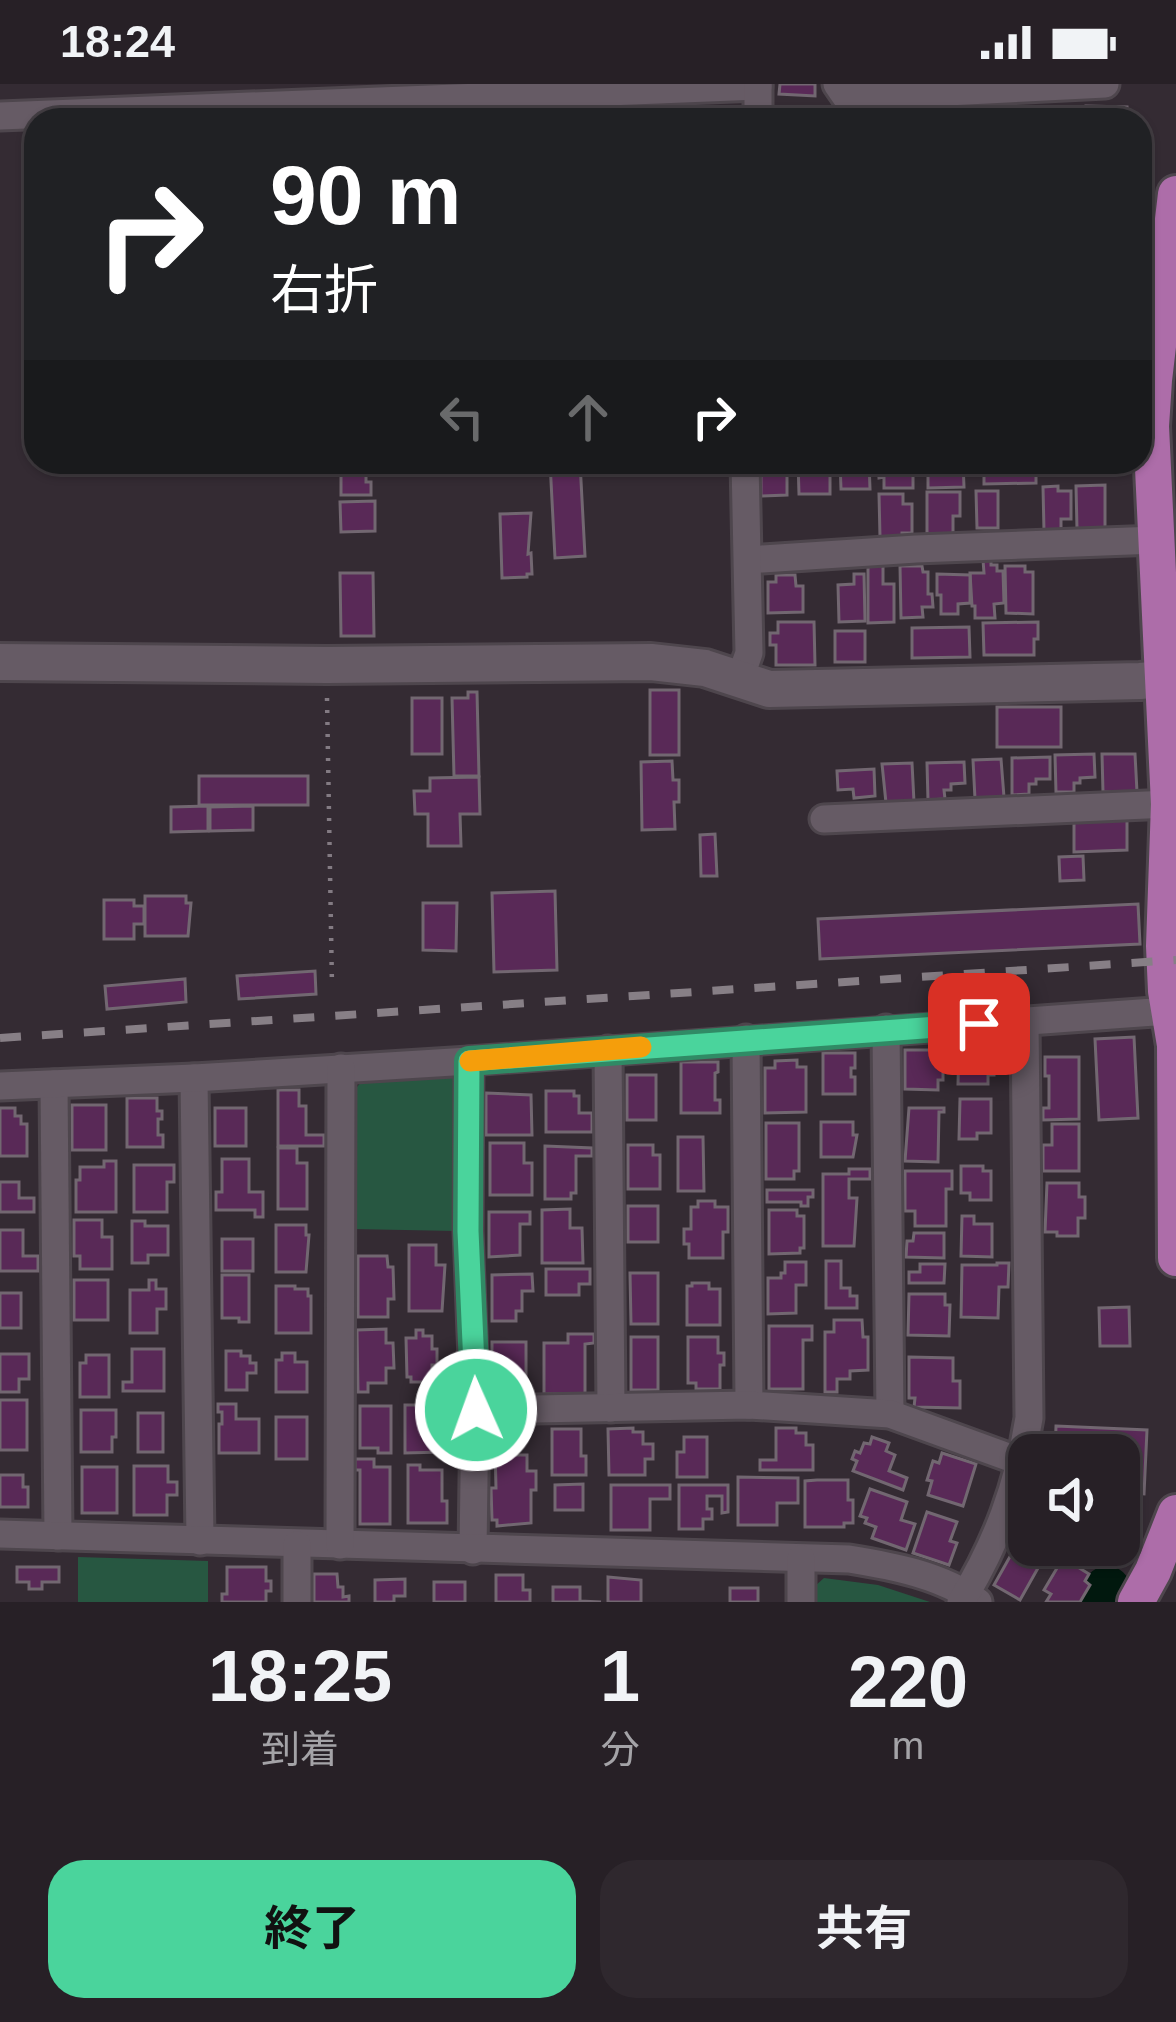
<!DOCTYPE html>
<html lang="ja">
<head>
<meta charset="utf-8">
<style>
  :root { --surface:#272026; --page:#2f282e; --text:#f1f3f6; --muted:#a4a3a7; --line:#433e43; --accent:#4ad49c }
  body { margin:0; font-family:Arial,"Noto Sans JP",sans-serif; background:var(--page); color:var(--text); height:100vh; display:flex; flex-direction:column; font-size:45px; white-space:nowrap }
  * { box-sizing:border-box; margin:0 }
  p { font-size:39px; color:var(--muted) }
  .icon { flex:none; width:66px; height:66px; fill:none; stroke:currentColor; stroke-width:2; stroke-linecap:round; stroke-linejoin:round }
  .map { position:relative; height:1518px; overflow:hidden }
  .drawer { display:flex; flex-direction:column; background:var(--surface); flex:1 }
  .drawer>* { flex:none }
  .guide { position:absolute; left:24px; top:24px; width:1128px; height:366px; border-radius:36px; box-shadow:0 3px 9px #0004,0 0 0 3px var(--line); background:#202124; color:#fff; overflow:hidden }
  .fabs { position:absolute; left:1008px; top:1350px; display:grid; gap:24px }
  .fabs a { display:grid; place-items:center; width:132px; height:132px; border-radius:24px; background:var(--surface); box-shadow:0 3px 9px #0004,0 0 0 3px var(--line); font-size:60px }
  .pin { position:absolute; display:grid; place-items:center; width:102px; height:102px; color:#fff; margin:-51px; border-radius:24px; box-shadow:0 6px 18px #0006 }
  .me { position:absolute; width:132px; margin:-66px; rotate:358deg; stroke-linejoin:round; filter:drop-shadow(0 0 9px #0008) }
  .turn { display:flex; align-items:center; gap:42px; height:252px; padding:0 48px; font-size:54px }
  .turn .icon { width:156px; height:156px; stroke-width:2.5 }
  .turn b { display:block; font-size:84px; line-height:102px }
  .lanes { display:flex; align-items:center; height:114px; padding:0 48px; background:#0003; justify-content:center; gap:60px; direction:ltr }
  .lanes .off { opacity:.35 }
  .eta { display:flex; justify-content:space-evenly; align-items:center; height:204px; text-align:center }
  .eta b { font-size:72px; font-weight:700; line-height:84px }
  .action { display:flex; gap:24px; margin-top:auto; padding:24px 48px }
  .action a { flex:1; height:138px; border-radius:36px; background:var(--accent); color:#111; font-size:48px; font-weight:700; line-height:138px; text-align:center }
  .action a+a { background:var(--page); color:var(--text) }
  .status { display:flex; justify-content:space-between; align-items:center; height:84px; padding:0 60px; background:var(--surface); direction:ltr }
  .status svg { height:33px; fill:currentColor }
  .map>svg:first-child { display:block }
  .green { fill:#275741 }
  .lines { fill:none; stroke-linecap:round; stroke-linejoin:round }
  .river { stroke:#01180e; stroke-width:48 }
  .building { fill:#592957; stroke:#726771; stroke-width:3 }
  .street-casing { stroke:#4e464d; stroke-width:33 }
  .secondary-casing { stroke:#4e464d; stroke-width:42 }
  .primary-casing { stroke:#4e464d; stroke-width:42 }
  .path { stroke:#837b83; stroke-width:4.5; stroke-dasharray:3 9; stroke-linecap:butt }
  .street { stroke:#665b65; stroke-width:27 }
  .secondary { stroke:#665b65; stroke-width:36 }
  .primary { stroke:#ad6da9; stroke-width:36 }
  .rail { stroke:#877f86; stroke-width:8; stroke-dasharray:21 21; stroke-linecap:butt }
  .route-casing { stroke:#308a65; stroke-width:30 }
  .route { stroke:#4ad49c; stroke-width:21 }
  .slow { stroke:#f59e0b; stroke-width:21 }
</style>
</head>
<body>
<div class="status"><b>18:24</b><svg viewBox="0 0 49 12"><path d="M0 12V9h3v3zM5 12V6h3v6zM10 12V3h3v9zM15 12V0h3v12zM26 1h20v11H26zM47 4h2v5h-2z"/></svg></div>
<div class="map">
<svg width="1176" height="1518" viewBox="0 0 1176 1518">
  <rect width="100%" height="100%" fill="#342b33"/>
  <g class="green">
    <path d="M456,993L457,1147L351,1145L350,1012L361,998Z"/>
    <path d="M78,1473L208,1477V1518H78Z"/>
    <path d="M824,1494L878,1501L930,1518H814V1503Z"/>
  </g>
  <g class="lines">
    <path class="river" d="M1100,1518L1107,1506"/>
  </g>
  <g class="building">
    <path d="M780,0H815V12L779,10Z"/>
    <path d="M1086,22L1127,23V34L1132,36H1086Z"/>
    <path d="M550,378H580L585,472L555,474Z"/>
    <path d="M761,378H787V411L761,412Z"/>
    <path d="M798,378H817V382H830V410H799Z"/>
    <path d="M840,378H869L870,405H841Z"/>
    <path d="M878,378H916L913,380V404H884V393L879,394Z"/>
    <path d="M928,378H963L964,403L928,404Z"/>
    <path d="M984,378H1036V399L984,400Z"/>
    <path d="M341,380H366V398H371V411H341Z"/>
    <path d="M1105,401V444L1077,445L1076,402Z"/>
    <path d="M1058,402V407H1071V435H1061V446L1044,447L1043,403Z"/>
    <path d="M976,407H998V444H977Z"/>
    <path d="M927,408H960V432H953V451H927Z"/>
    <path d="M879,410H903V420H912V449H902V453H880Z"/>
    <path d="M375,417V447L341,448L340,418Z"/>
    <path d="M531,429L528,470L531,469L532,490H527V493L502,494L500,430Z"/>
    <path d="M983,476H991V481H997V487H1003L1004,519L994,520L995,534H975V522H972L970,489H984Z"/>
    <path d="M868,477H883V500H894V538L868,539Z"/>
    <path d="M900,482H922L923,488H928V510H932L933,523H922L923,533L901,534Z"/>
    <path d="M1005,482H1025V488H1033V530L1006,529Z"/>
    <path d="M340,489H373L374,552H341Z"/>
    <path d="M854,490H864L865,537L839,538L838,501L854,500Z"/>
    <path d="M937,490L970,491V519L958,520V530H941V511H937Z"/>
    <path d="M776,491H795L796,502H803V528L768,529V498H776Z"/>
    <path d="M778,538H814L815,581H776V561H770V549H778Z"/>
    <path d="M1038,538V555H1034V571H984L983,539Z"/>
    <path d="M969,543L970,573L912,574V544Z"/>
    <rect x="835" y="547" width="30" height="31"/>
    <rect x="650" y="606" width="29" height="65"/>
    <path d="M468,608H477L479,692H454L452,614H468Z"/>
    <rect x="412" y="614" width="30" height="56"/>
    <rect x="997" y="623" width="64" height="40"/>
    <path d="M1094,670L1095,693L1080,694V699H1074V708H1056L1055,671Z"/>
    <path d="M1102,670H1135L1137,708H1103Z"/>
    <path d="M1050,673V695H1036V700H1029V710L1012,711V674Z"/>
    <path d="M1001,675L1004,713L975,715L973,676Z"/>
    <path d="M672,677L673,696H679V718H674L675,745L642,746L641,678Z"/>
    <path d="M964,678L965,699L951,700V706H944L945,715L928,716L927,679Z"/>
    <path d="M912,679L914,718L886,719L882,680Z"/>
    <path d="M874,685L875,712L854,714L853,705L838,706L837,687Z"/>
    <rect x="199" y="692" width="109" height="29"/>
    <path d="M479,693L480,730H460L461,762H428V730H415L414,707H430V694Z"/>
    <path d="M208,722V747L171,748V723Z"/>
    <path d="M253,722V746L210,747V723Z"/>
    <path d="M1074,733H1127V766L1074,768Z"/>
    <path d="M715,750L717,792H701L700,751Z"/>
    <path d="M1083,772L1084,796L1060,797L1059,773Z"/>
    <path d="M555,807L557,886L494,888L492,809Z"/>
    <path d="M145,812H186V819H191L188,852H145Z"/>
    <path d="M104,816H134V822H144V840H134V855H104Z"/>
    <path d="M423,819H457L456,867L423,866Z"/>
    <path d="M1138,820L1140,860L820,875L818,835Z"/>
    <path d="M315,887L316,910L239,915L237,892Z"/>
    <path d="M185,895L186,918L107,925L105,902Z"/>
    <path d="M1134,953L1138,1034L1099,1036L1095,955Z"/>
    <path d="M959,960H988V979H994V991H988V1000H958Z"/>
    <path d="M905,966H943V996H938V1006L905,1005Z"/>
    <path d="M823,969H855V984H851V993H855V1010H823Z"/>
    <path d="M1045,973H1079V1035L1043,1036V1024H1049V992H1045Z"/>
    <path d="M797,976V983H806V1028L765,1029V984H775V977Z"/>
    <path d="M681,978H718V988L715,989V1016H720V1029H681Z"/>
    <rect x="627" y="991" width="29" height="45"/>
    <path d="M278,1006H299V1022H306V1051H324V1062H278Z"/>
    <path d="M546,1007H574V1012H579V1029H592V1048H546Z"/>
    <path d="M486,1009L531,1011L532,1051H486Z"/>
    <path d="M127,1014H157V1027H162V1035H158V1051H163V1063H127Z"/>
    <path d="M960,1015H991V1049H977V1055H959Z"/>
    <rect x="72" y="1021" width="34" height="45"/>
    <path d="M0,1024H15V1032H21V1040H27V1072H0Z"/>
    <rect x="215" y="1024" width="31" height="38"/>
    <path d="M909,1024H944V1028H939L938,1078L905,1077Z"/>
    <path d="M821,1038H853V1051H857L853,1073H821Z"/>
    <path d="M766,1039H799V1087H794V1095H766Z"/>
    <path d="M1052,1040H1079V1087H1043V1061H1052Z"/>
    <path d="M678,1053H703L704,1107H678Z"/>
    <path d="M490,1059H524V1079H532V1111H490Z"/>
    <path d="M628,1061H653V1071H660V1105H628Z"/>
    <path d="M545,1062L592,1064V1072H576V1109H571V1115H545Z"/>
    <path d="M278,1064H297V1079H307V1125H278Z"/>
    <path d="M222,1075H249V1108H263V1133H255V1126H216V1108H222Z"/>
    <path d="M104,1077H116V1128H76V1096H80V1083H104Z"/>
    <path d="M134,1081H174V1098H167V1128H134Z"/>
    <path d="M961,1082H983V1087H991V1116H970V1109H961Z"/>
    <path d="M849,1085H870V1095H849V1114H857L854,1162H823V1090H849Z"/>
    <path d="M905,1087H952V1105H946V1142H915V1127H905Z"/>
    <path d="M0,1098H19V1114H34V1128H0Z"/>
    <path d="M1047,1099H1079V1113H1085V1134H1078V1152H1057V1148H1045Z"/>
    <path d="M767,1106H813V1113H808V1122H801V1118H767Z"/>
    <path d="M698,1117H715V1123H728V1148H723V1174H689V1160H684V1145H691V1123H698Z"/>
    <rect x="628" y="1122" width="30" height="36"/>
    <path d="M570,1125V1144H582L583,1179H542V1126Z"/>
    <path d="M769,1126H797V1132H804V1164H800V1169L769,1170Z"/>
    <path d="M489,1128H530V1140H520V1171L489,1173Z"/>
    <path d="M962,1132H974V1140H992V1173L961,1172Z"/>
    <path d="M74,1136H102V1153H112V1185H80V1172H74Z"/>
    <path d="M132,1137H145V1142H168V1171H148V1179H132Z"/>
    <path d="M276,1141H306V1151H309L306,1188H276Z"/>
    <path d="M0,1146H23V1172H38V1187H0Z"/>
    <path d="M914,1149H944V1174L906,1173L907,1157H913Z"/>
    <rect x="222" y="1155" width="31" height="32"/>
    <path d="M409,1161H436V1181H445L442,1227H409Z"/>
    <path d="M358,1172H387L388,1183H393L394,1215H388V1233H358Z"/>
    <path d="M826,1177H841V1204H850V1212H857V1224H826Z"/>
    <path d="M785,1178H806V1201H796V1229L768,1230V1194H781V1189H785Z"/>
    <path d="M997,1179H1009L1008,1203H999L998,1234L961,1233L962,1181H997Z"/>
    <path d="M920,1180H945L944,1199H909V1188H920Z"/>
    <path d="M546,1185H590V1200H579V1211H546Z"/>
    <path d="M630,1189H658V1240H631Z"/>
    <path d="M532,1190L533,1207H522V1227H516V1237H492V1191Z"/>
    <path d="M222,1191H249V1238H239V1234H222Z"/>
    <rect x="74" y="1196" width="34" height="40"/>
    <path d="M149,1196H156V1205H166V1225H157V1249H130V1206H149Z"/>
    <path d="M692,1199H709V1205H720V1241H687V1202H692Z"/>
    <path d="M276,1202H295V1205H308V1212H311V1249H276Z"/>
    <rect x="0" y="1209" width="21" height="35"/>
    <path d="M909,1210H945V1221H950L949,1252L908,1251Z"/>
    <path d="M1129,1223L1130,1262H1100L1099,1224Z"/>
    <path d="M834,1236H862L863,1253H868V1286L850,1287V1295H837V1308H825V1248H834Z"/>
    <path d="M769,1242H812V1256H803V1305H769Z"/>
    <path d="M386,1245V1259H393L394,1284H386V1299H368V1308H358L357,1246Z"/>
    <path d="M416,1246H423V1252H432V1265H437V1281H432V1298H411V1293H407L406,1254H416Z"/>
    <path d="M568,1250H594V1259L585,1260V1310H544V1259H568Z"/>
    <rect x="631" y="1253" width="27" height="53"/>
    <path d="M688,1253H718V1269H724V1281H720V1305H696V1299H688Z"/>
    <rect x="492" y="1258" width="34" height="49"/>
    <path d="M132,1265H164V1307H123V1298H132Z"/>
    <path d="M226,1267H241V1272H250V1279H256V1289H247V1306H226Z"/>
    <path d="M282,1269H295V1278H307V1308H276V1276H282Z"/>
    <path d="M0,1270H29V1295H19V1308H0Z"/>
    <path d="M86,1271H109V1313H80V1279H86Z"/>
    <path d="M909,1273L953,1274V1297H960V1324L914,1323L915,1314H909Z"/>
    <rect x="0" y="1316" width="27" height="50"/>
    <path d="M218,1320H236V1335H259V1369H219V1340H222V1328H218Z"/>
    <path d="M405,1321H449V1341H443V1368L405,1369Z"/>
    <path d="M360,1322H391V1369H378V1364H360Z"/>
    <path d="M81,1326H116V1353H112V1368H81Z"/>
    <rect x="138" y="1329" width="25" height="39"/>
    <rect x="276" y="1333" width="31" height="42"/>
    <path d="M1056,1342L1147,1346L1144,1410L1119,1408V1371H1055Z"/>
    <path d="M633,1344V1348H643V1360H653V1375H645V1391H609L608,1345Z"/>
    <path d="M776,1344H796V1349H806V1361H813V1386H760V1376H776Z"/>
    <path d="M552,1345H581V1372H586V1391H552Z"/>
    <path d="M684,1353H707V1393H677V1368H684Z"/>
    <path d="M872,1353L889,1359L886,1367L895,1371L889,1387L907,1394L903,1406L853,1387L857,1377L852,1375L855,1367L860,1369L864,1359L870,1360Z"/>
    <path d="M495,1362H508V1371H527V1387H536V1406H531V1439L497,1442V1436H492L491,1404H496Z"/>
    <path d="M942,1369L976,1380L963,1422L928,1411L932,1397L927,1396L933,1377L939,1379Z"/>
    <path d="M355,1375H374V1383H390V1440H360V1386H355Z"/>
    <path d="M408,1381H420V1386H442V1417H447V1439H408Z"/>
    <path d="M134,1382H168V1398H177V1411H167V1431H134Z"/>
    <rect x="82" y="1383" width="35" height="46"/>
    <path d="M0,1391H23V1403H28V1423H0Z"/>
    <path d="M738,1393L798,1394V1419H777V1441H738Z"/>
    <path d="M817,1396H848V1416H853V1439H844V1443H805V1397Z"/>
    <path d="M583,1400V1426H555V1401Z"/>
    <path d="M611,1401H670V1415H650V1446H611Z"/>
    <path d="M679,1401H728V1428L722,1429V1412H707V1425H712V1435H703V1445H679Z"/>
    <path d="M870,1405L907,1418L901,1436L915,1440L906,1466L872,1454L876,1443L865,1439L867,1434L860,1432Z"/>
    <path d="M927,1428L957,1438L950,1457L957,1459L949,1481L913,1469Z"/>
    <path d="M1012,1469L1038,1484L1020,1516L994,1501Z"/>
    <path d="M1063,1474L1089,1490L1085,1497L1090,1501L1080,1518H1046L1051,1510L1044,1506Z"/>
    <path d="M17,1483H59V1498H42V1505H29V1498H17Z"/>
    <path d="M227,1483H266V1497H271V1507H266V1518H222V1510H227Z"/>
    <path d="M314,1490H337L338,1503H343V1513L349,1512V1518H314Z"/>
    <path d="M496,1491H523V1506H530V1518H496Z"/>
    <path d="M608,1493L641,1496V1518H608Z"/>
    <path d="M405,1495V1512H394V1518H375V1496Z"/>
    <rect x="434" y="1498" width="31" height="20"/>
    <path d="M553,1503H580V1517L601,1518H553Z"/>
    <rect x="730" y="1504" width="28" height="14"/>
  </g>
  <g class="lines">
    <g class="street-casing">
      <g id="street">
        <path d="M837,0L846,13L1105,0"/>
        <path d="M0,32L758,2"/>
        <path d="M758,36V0"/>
        <path d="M762,475L916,465L1157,456"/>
        <path d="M739,597L749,569L745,378"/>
        <path d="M824,735L1169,720"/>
        <path d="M886,945L890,1330"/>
        <path d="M746,955L749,1321"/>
        <path d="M608,966L611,1324"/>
        <path d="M469,977L468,1147L475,1326L473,1466"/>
        <path d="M194,994L200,1457"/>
        <path d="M54,1000L58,1452"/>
        <path d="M0,1002L194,994L469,977L1154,928L1176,931"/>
        <path d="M475,1326L749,1321L890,1330L1022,1378"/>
        <path d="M0,1450L849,1475C892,1482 942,1491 978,1518"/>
        <path d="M340,1461L341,984"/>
        <path d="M801,1475V1518"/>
        <path d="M297,1518V1461"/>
        <path d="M961,1518C997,1459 1018,1403 1029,1334L1025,937"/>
      </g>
    </g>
    <g class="secondary-casing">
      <path id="secondary" d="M0,578L327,581L651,578L705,584L769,605L1140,597L1176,594"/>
    </g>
    <g class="primary-casing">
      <g id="primary">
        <path d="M1176,110L1154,296L1151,342L1169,720L1164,862L1166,907L1175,961L1176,1174"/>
        <path d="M1136,1518L1153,1487L1176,1429"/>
      </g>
    </g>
    <path class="path" d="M327,614L332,902"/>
    <use href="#street" class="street"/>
    <use href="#secondary" class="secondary"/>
    <use href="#primary" class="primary"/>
    <path class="rail" d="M0,954L1176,876"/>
  </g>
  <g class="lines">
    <g class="route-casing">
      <path id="route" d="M476,1326L468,1147L469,977L979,940"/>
    </g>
    <use href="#route" class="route"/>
    <path class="slow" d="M470,977L641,963"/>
  </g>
</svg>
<div class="fabs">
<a><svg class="icon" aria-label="sound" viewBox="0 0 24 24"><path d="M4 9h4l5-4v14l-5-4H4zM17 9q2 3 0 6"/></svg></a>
</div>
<div class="pin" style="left:979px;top:940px;background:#d93025"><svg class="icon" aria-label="arrive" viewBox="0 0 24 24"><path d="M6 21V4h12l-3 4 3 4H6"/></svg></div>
<svg class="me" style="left:476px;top:1326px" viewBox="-20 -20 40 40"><circle r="17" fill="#4ad49c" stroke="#fff" stroke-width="3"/><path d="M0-11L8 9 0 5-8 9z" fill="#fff"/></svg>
<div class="guide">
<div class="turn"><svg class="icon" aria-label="right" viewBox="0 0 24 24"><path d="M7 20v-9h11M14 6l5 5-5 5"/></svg><div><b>90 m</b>右折</div></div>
<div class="lanes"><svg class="icon off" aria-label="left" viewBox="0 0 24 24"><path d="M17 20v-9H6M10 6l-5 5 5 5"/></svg><svg class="icon off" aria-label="ahead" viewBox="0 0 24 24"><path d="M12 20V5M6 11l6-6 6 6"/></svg><svg class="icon" aria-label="right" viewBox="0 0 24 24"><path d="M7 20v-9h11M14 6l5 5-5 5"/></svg></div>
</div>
</div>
<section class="drawer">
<div class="eta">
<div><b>18:25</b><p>到着</p></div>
<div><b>1</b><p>分</p></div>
<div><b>220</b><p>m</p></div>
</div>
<div class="action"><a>終了</a><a>共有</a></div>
</section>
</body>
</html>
